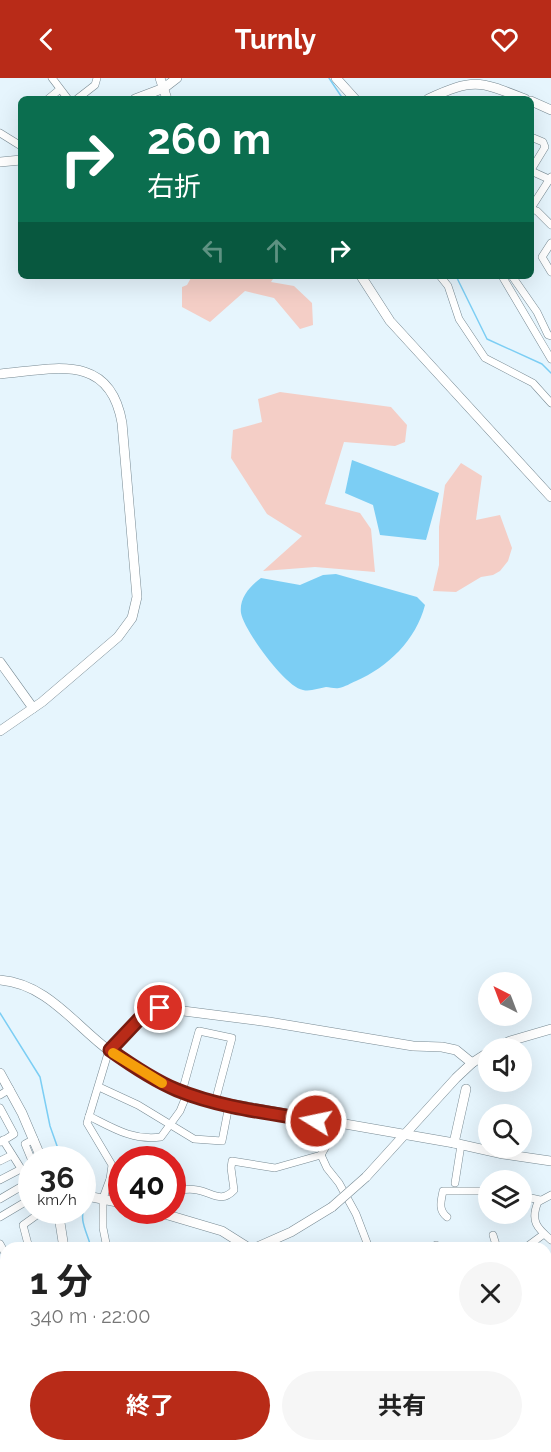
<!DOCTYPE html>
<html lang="ja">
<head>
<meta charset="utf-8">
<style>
  :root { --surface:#fff; --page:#f6f6f6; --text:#222; --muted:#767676; --accent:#b82b18 }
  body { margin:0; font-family:Raleway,"Noto Sans JP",sans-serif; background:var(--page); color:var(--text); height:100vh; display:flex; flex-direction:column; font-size:22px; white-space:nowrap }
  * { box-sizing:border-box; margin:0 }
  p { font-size:20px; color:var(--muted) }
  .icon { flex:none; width:33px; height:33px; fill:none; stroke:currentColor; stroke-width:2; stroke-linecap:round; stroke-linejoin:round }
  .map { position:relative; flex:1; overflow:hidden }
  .sheet { position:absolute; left:0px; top:1164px; width:552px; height:210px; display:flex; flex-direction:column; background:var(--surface); border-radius:18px 18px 0 0; box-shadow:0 6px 24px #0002 }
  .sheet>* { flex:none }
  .banner { position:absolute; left:18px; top:18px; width:516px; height:183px; border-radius:9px; box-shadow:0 6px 24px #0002; background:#0b6e4f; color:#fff; overflow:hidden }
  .needle { width:39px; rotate:318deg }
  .fabs { position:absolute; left:478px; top:894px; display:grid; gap:12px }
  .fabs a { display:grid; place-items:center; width:54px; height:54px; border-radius:50%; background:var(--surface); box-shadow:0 6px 24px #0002; font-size:30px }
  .speed { position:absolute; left:18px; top:1068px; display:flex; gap:12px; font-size:30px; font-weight:700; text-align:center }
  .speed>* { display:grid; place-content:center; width:78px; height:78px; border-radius:50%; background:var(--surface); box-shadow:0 6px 24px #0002; line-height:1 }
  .speed small { font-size:15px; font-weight:400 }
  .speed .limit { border:9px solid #d22; background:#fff; color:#111 }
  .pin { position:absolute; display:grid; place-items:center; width:51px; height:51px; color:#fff; margin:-26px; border:3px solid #fff; border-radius:50%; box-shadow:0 2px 6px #0007 }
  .me { position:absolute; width:66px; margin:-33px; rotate:280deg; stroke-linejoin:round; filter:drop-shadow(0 0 4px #0008) }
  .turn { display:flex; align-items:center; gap:21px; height:126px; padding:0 30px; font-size:27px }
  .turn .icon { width:78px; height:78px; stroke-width:2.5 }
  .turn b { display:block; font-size:42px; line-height:51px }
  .lanes { display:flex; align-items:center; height:57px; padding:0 30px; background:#0003; justify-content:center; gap:30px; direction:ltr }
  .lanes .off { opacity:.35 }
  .round { display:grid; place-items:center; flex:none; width:63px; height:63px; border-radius:32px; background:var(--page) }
  .head { display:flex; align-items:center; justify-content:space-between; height:102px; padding:0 30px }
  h1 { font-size:36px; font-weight:700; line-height:45px }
  .primary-button { display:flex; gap:12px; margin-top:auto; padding:12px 30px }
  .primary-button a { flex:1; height:69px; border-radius:36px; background:var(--accent); color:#fff; font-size:24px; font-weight:700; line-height:69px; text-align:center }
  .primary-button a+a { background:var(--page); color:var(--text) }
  header { display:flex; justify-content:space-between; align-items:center; height:78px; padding:0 30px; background:var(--accent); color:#fff; font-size:27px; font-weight:700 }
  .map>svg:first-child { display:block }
  .green { fill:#f4cec6 }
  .water { fill:#7ccef4 }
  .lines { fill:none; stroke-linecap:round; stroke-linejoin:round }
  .stream { stroke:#7ccef4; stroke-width:1.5 }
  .street-casing { stroke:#788a93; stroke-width:8 }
  .secondary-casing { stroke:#788a93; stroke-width:10 }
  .street { stroke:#fff; stroke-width:7 }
  .secondary { stroke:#fff; stroke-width:9 }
  .secondary-bridge-casing { stroke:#788a93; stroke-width:10; stroke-linecap:butt }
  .secondary-bridge { stroke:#fff; stroke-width:9 }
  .route-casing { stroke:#781c10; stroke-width:15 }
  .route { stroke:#b82b18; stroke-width:10 }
  .slow { stroke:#f59e0b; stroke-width:10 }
</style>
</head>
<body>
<header><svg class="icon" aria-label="back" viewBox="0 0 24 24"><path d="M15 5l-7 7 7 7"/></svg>Turnly<svg class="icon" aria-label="heart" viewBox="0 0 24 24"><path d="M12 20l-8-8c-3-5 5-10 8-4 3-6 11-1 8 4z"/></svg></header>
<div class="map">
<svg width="551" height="1374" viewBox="0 0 551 1374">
  <rect width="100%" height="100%" fill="#e6f5fd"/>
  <g class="green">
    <path d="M192,198H275L271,204L294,208L312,225L313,247L300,251L274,220L245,213L210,244L182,229V209L187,207Z"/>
    <path d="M280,314L391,329L407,347L405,364L395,368L344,364L325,426L360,435L371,451L375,494L315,489L263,493L302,458L267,436L231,380L233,352L262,344L258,321Z"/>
    <path d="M461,385L482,398L476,442L500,437L512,470L508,483L500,493L493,497L481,499L456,514L433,513L439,487V449L445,407Z"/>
  </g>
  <g class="water">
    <path d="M352,382L439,415L426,462L380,457L373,427L345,415Z"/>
    <path d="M336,496L417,519L425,527C416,562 388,589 356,603C351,605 345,609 339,610C335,611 330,609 326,609C319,610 310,614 303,612C285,609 244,552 241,535C239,520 250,508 261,500L300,507L323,497Z"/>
  </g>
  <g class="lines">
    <g class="stream">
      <path d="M329,0L343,21"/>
      <path d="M456,198L487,261L542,286L551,295"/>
      <path d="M0,935L40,999L50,1048L62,1082"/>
      <path d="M85,1128C78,1143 88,1155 91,1170"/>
    </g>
    <g class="street-casing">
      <g id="street">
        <path d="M52,0L68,21"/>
        <path d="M48,21L59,12"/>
        <path d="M77,21L95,7L97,0"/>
        <path d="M0,55L21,68"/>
        <path d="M531,59L543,64L545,69L531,92"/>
        <path d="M531,93L551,102"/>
        <path d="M531,130L551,99"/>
        <path d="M531,131L537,133L551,147"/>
        <path d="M551,165L542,179L551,194"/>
        <path d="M440,198L448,208L459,241L485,280L533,305L551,325"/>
        <path d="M502,198L551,281"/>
        <path d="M512,198L537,234L548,257L551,258"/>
        <path d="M99,1009L138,1027L194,1061L222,1063L229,1027"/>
        <path d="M182,1014L199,953L232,960L215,1024"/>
        <path d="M0,1017L10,1011"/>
        <path d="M0,1030L14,1056L1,1064"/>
        <path d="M89,1038C113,1050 133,1063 161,1059L180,1033L187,1016"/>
        <path d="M3,1062L32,1108"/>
        <path d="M321,1077L327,1090L339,1105L356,1136L369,1170"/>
        <path d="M321,1077L338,1047"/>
        <path d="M0,1083L12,1077"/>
        <path d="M32,1083L25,1066L34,1061"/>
        <path d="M110,1101L122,1105"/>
        <path d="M0,1102L21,1091"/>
        <path d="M455,1105L461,1067"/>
        <path d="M172,1115C181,1112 188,1110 197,1112C212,1114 221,1126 234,1112L231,1090L232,1083L275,1090L321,1077"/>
        <path d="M551,1117L538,1124C530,1143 537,1150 551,1162"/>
        <path d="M522,1118L540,1122"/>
        <path d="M0,1121L29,1104"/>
        <path d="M0,1139L32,1120"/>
        <path d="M447,1139C438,1132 441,1123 443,1113H489"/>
        <path d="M493,1157L497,1170"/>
        <path d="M0,1166L6,1177"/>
        <path d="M436,1167L437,1170"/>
        <path d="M29,1170L23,1147L44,1132"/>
        <path d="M107,1170L103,1150V1120L110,1101L112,1087L87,1045L109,972"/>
        <path d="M525,1170L544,1156"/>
        <path d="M0,1187L6,1184"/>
        <path d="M546,1243H551"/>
        <path d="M546,1321L551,1322"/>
        <path d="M546,1331L551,1338"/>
        <path d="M0,1333H6"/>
        <path d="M0,1355H6"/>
        <path d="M546,1364L551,1371"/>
        <path d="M450,1368L455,1374"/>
        <path d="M475,1368L479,1374"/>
        <path d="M499,1368L503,1374"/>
        <path d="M524,1368L528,1374"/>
      </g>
    </g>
    <g class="secondary-casing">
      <g id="secondary">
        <path d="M160,0L167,21"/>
        <path d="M336,0L355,21"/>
        <path d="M135,21L164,10L177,0"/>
        <path d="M428,21C474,0 479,3 525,21"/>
        <path d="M531,23L551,32"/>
        <path d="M0,84L21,82"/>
        <path d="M361,198L390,243L551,419"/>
        <path d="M0,296C54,291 110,274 122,345L137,519L132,540L118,559L42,624L0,653"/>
        <path d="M0,584L33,630"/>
        <path d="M0,902C48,906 75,948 111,974C140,994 169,1010 202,1021L454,1065L503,1076L551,1083"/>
        <path d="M495,970L510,963L551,951"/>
        <path d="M109,972L143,937L160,930L269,944L413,968L442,969L456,972L472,985"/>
        <path d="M0,995L22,1035L42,1082"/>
        <path d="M454,1065L466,1011"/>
        <path d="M366,1099L456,1000L472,985L489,974"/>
        <path d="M82,1117L122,1125"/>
        <path d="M58,1132L64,1170"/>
        <path d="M151,1132L222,1153L249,1170"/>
        <path d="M255,1170L291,1154L332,1129"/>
        <path d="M0,1265L6,1263"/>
      </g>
    </g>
    <use href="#street" class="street"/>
    <use href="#secondary" class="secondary"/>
    <g class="secondary-bridge-casing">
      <path id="secondary-bridge" d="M332,1129L366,1099"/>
    </g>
    <use href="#secondary-bridge" class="secondary-bridge"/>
  </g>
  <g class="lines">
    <g class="route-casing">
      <path id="route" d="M160,930L143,937L110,972C131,987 153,1002 177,1012C221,1030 270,1035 316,1043"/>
    </g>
    <use href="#route" class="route"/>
    <path class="slow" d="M113,975L162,1005"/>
  </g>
</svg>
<div class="fabs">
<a><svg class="needle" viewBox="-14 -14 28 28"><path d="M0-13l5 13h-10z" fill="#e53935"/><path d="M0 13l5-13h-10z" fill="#767676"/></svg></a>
<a><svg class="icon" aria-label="sound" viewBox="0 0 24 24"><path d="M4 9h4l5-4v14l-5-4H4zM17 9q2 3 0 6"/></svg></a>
<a><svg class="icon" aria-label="search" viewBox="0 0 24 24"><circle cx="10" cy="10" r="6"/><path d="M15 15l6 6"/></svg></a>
<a><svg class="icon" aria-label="layers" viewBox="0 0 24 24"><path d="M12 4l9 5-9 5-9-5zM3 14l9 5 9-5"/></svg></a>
</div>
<div class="speed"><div>36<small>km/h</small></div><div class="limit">40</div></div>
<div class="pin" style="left:160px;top:930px;background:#d93025"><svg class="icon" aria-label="arrive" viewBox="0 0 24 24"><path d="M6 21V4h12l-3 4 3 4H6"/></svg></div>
<svg class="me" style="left:316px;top:1043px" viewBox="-20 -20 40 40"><circle r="17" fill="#b82b18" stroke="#fff" stroke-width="3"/><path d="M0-11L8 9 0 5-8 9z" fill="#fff"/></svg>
<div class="banner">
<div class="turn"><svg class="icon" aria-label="right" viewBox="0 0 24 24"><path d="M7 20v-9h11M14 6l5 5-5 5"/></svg><div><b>260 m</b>右折</div></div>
<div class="lanes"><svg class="icon off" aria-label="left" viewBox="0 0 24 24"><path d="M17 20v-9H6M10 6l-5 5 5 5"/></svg><svg class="icon off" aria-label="ahead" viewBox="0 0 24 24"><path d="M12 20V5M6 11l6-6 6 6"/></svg><svg class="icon" aria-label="right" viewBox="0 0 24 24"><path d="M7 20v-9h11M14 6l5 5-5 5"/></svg></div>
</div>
<section class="sheet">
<div class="head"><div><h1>1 分</h1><p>340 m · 22:00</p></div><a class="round"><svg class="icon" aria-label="close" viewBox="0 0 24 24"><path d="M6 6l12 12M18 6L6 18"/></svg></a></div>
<div class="primary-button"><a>終了</a><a>共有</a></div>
</section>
</div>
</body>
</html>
